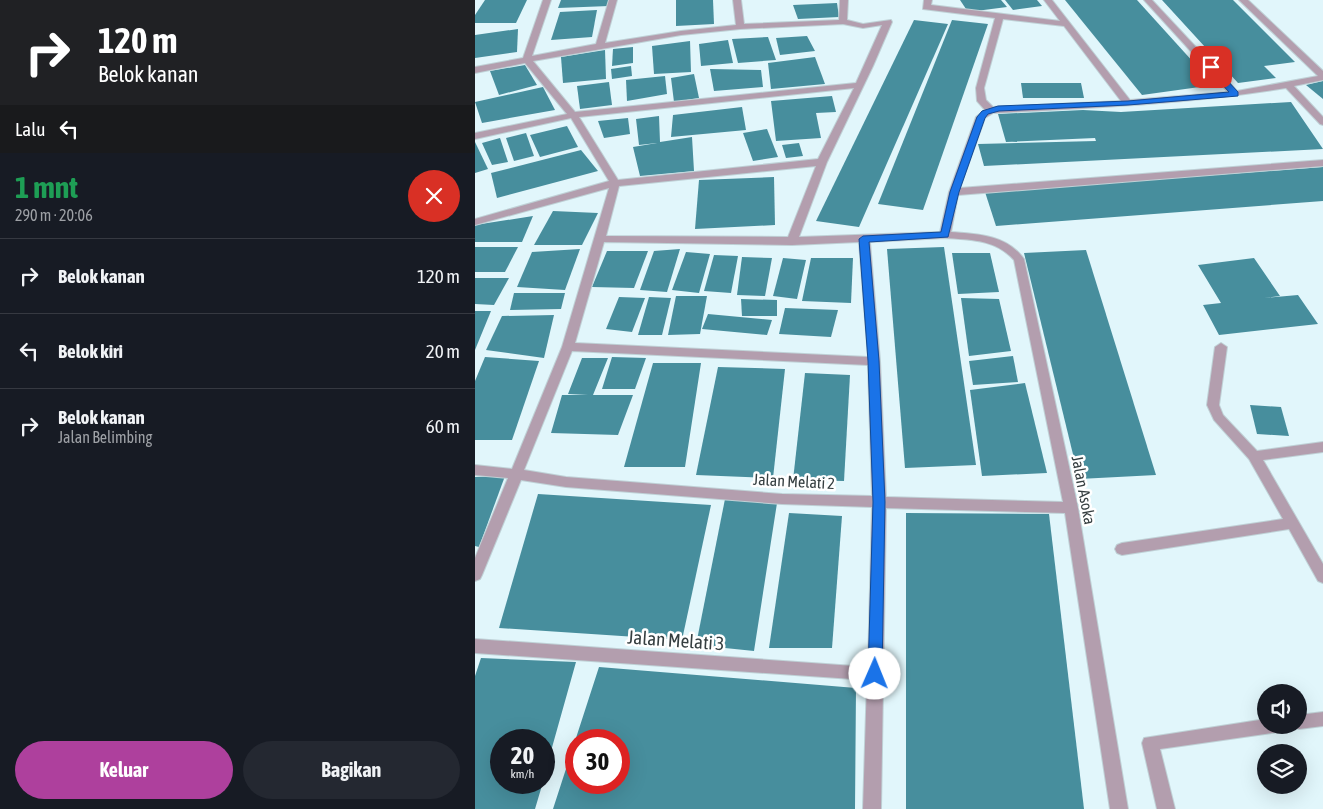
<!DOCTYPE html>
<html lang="id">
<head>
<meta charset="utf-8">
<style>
  :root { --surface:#171b24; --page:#242831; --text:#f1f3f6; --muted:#9ea1a6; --line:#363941; --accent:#ae409d }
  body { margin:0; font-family:"Asap Condensed",sans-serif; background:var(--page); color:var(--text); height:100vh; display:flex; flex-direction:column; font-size:19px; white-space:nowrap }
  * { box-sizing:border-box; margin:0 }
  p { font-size:16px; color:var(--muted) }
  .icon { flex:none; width:28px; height:28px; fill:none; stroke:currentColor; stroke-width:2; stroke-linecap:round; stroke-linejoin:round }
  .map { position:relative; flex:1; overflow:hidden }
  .details { display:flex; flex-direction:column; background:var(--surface); width:475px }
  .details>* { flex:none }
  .top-card { background:#202124; color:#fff; overflow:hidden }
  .tools { position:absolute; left:782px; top:684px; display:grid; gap:10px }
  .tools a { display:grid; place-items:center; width:50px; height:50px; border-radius:50%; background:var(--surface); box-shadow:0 5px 20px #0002; font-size:25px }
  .speed { position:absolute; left:15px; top:729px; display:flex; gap:10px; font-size:25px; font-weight:700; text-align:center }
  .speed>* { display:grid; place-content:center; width:65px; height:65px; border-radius:50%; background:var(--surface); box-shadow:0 5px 20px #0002; line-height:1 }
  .speed small { font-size:12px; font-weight:400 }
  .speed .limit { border:8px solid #d22; background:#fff; color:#111 }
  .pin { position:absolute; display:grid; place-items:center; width:42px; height:42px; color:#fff; margin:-21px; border-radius:10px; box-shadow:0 2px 8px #0006 }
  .me { position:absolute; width:55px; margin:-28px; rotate:1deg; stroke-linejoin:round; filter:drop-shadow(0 0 4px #0008) }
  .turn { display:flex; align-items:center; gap:18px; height:105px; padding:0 15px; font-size:22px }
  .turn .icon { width:65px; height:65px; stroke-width:2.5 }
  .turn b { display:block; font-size:35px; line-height:42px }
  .then { display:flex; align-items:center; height:48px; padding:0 15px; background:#0003; gap:10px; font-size:19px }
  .round { display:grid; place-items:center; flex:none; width:52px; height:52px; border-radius:26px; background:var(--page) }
  .summary { display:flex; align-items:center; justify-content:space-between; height:85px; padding:0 15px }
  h1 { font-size:30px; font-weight:700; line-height:38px; color:#1e9e55 }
  .action { display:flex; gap:10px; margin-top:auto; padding:10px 15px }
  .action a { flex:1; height:58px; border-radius:30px; background:var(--accent); color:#fff; font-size:20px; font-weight:700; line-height:58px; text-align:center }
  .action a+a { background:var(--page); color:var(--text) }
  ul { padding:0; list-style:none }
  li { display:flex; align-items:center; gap:15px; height:75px; padding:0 15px; border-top:1px solid var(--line) }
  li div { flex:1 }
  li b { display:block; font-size:19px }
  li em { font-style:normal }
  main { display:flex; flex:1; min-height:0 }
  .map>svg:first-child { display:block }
  .building { fill:#478e9d; fill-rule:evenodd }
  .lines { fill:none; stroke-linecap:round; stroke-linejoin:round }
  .minor-casing { stroke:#bfd1d6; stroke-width:2 }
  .minor { fill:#b39eae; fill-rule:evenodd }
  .route { fill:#1a73e8; stroke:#114b97 }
  .labels { text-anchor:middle; stroke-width:5; stroke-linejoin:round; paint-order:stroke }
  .street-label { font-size:16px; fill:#353e40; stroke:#fff }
  .near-street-label { font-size:19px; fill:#353e40; stroke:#fff }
</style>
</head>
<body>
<main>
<section class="details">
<div class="top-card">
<div class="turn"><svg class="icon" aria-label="right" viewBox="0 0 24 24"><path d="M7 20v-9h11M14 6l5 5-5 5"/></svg><div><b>120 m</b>Belok kanan</div></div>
<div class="then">Lalu<svg class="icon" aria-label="left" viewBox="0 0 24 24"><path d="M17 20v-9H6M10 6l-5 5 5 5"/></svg></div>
</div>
<div class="summary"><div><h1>1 mnt</h1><p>290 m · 20:06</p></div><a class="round" style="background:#d93025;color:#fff"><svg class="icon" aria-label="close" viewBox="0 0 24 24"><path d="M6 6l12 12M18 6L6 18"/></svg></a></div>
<ul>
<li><svg class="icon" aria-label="right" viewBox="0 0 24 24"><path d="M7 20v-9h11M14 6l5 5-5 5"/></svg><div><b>Belok kanan</b></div><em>120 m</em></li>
<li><svg class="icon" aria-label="left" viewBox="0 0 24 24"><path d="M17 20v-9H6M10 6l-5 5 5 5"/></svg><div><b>Belok kiri</b></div><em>20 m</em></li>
<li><svg class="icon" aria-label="right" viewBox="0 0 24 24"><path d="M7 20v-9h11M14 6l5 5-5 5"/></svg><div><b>Belok kanan</b><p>Jalan Belimbing</p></div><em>60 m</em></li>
</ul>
<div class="action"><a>Keluar</a><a>Bagikan</a></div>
</section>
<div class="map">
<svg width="848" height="809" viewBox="0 0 848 809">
  <rect width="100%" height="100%" fill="#e1f6fb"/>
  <g class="building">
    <path d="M10,0H52L41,23H0V15Z"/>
    <path d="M86,0H136L134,6L83,8Z"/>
    <path d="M201,0H238L239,24L201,26Z"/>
    <path d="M485,0H526L532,7L493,12Z"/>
    <path d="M530,0H562L567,6L538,10Z"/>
    <path d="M590,0H662L739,85L667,95Z"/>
    <path d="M687,0H758L820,62L789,66L801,78L763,83Z"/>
    <path d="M362,3L364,17L323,19L318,5Z"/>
    <path d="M122,10L117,37L76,40L85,12Z"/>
    <path d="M439,20L473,24L384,227L341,221Z"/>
    <path d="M477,20L513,24L448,210L403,204Z"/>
    <path d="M43,29L42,52L0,58V35Z"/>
    <path d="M332,36L340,51L305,55L301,38Z"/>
    <path d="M293,37L301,60L263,63L257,39Z"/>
    <path d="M253,40L258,63L226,66L224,44Z"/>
    <path d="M215,41L216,72L179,74L177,46Z"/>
    <path d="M158,47V63L137,66L138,49Z"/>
    <path d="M130,50L131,79L88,83L86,57Z"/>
    <path d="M340,57L350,84L296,89L293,63Z"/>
    <path d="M50,65L62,85L24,95L15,71Z"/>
    <path d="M156,66L157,76L137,79L136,69Z"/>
    <path d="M235,69L286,70L288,87L239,91Z"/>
    <path d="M219,74L224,98L199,102L196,78Z"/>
    <path d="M190,76L192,94L152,101L151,80Z"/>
    <path d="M848,81V99L831,85Z"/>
    <path d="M134,82L137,105L105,109L102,86Z"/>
    <path d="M546,83H606L609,98H548Z"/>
    <path d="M68,87L80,110L7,123L0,102Z"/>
    <path d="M357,96L361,112L341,113L346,138L301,141L296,101Z"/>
    <path d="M816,102L848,149L509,166L503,144L621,141L620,138L531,142L523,114L608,110L646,112Z"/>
    <path d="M267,107L271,130L196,137L198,115Z"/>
    <path d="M184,116L185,142L217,137L219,171L165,176L158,147L182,143L164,145L161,119Z"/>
    <path d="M153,118L155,134L129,138L123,121Z"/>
    <path d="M92,126L103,147L65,157L55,135Z"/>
    <path d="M292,129L303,157L278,161L268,133Z"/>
    <path d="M51,133L59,156L39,161L31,138Z"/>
    <path d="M25,138L33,162L17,165L7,143Z"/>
    <path d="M0,142L13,169L0,173Z"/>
    <path d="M324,143L328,156L311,158L307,145Z"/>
    <path d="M106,150L123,171L22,198L16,173Z"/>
    <path d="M848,167V201L521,226L510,192Z"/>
    <path d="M299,177L300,225L220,229L224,180Z"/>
    <path d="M78,211L123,213L107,245H59Z"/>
    <path d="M58,216L47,242H0V225Z"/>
    <path d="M0,247H43L30,272H0Z"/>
    <path d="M469,247L501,465L430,468L412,249Z"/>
    <path d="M105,249L90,290L42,287L57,252Z"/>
    <path d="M205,249L192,292L165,290L179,251Z"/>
    <path d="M611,250L681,475L604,479L549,253Z"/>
    <path d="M132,251H173L159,288L117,287Z"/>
    <path d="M211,252L235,254L224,293L197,290Z"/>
    <path d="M477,253H515L524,292L483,294Z"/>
    <path d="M239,255L263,256L256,293L229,291Z"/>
    <path d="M267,257L297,258L290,296L262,295Z"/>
    <path d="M308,258L331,260L322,299L298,296Z"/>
    <path d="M336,258H378L376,303L327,301Z"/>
    <path d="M779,258L805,296L789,298L823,295L843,324L744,335L728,305L746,303L723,265Z"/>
    <path d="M0,278H34L19,305L0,304Z"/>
    <path d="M39,293H90L86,309L35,310Z"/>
    <path d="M201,296H232L225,334L193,335Z"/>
    <path d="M144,297L170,298L157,332L131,329Z"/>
    <path d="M174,297L196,298L187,335H163Z"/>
    <path d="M486,298L524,299L536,351L494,356Z"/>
    <path d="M266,299L302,300V316H267Z"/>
    <path d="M310,308L363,310L356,337L304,334Z"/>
    <path d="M0,311H16L0,350Z"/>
    <path d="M233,314L297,320L292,335L227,329Z"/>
    <path d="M79,315L69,358L11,350L27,316Z"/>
    <path d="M538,356L543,382L498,385L494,361Z"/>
    <path d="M10,357L64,361L37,440H0V381Z"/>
    <path d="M137,357L171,358L160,389H127Z"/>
    <path d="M107,358H133L118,395H158L143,435L76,433L87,395H113L93,394Z"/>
    <path d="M178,363H226L210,467H149Z"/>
    <path d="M243,367L310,369L298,478L221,475Z"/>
    <path d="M330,373L375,375L369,481L318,480Z"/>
    <path d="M550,383L572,473L507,476L495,390Z"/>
    <path d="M775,405L806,407L814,436L782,434Z"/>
    <path d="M30,476L4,547L0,546V477Z"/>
    <path d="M63,494L236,505L207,640L24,628Z"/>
    <path d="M250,499L302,503L279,651L221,645Z"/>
    <path d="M314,513L367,516L357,648H294Z"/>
    <path d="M431,513L574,514L609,809H431Z"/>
    <path d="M6,658L101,662L69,776V740H26V782H68L60,809H0V676Z"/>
    <path d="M124,667L381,688L380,809H78ZM101,740H144V782H101Z"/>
  </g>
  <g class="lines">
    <g class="minor-casing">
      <g id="minor">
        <path d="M68,0H76L57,56L121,44L134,0H142L130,43L206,31L261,25L258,0H266L269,24L364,20L365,0H373L372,20L388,24L416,20L417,22L398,66L352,162L324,237L465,232L474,192L501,117L510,110L502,101L501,88L520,18L448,9L449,0H457L456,5L585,21L569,0H577L655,100L753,92L669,0H677L762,91L843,76L764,0H773L848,71V80L819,86L848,117V125L845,124L811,88C714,104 616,108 518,113L510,118L485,188L848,160V166L483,195L476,232C503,234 532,235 549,259L603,508L653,809H635L590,513L411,508L406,809H388L392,680L0,653V639L393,667L397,507L307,504L91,487L46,480L7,575L5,579L0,581V558L33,478L0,475V465L37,469L87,347L134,188L0,225V219L134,181L96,118L0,139V133L92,114L50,63L0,73V67L48,58ZM528,19L589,26L646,101L518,107L511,100L509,88ZM368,24L388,28L407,25L381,83L100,112L58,61L206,35L265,29ZM379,88L343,159L143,180L104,117ZM341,166L313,237L131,236L144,186ZM470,238C496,240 520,239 539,260L588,502L411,497L405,361L395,242ZM129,242L317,245L384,242L393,357L100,343ZM97,351L393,365L397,496L307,494L91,477L49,470Z"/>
        <path d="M746,343L752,347L744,405L748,415L782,451L848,442V452L788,460L848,564V583L843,581L814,529L647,555L642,553L640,549L642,545L647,543L808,519L774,459L739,420L732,405L740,347Z"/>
        <path d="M848,712V726L824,729L818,727L817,725H824V715Z"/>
        <path d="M791,719V725H812L810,730L804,732L685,749L700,809H682L667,743L669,738Z"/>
      </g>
    </g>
    <use href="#minor" class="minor"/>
  </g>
  <path class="route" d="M733,65H738L763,92V96L653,105L524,111L513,114L510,118L484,192L473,237L394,242L404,361L410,502L407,674L405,679L400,681L395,679L393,674L398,502L393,361L384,239L388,236L466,232L475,192L502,117L507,111L523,106L653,101L754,92L733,69Z"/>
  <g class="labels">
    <g class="street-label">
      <text transform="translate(319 481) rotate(3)" y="6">Jalan Melati 2</text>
      <text transform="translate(609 490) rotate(79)" y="6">Jalan Asoka</text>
    </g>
    <g class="near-street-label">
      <text transform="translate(201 640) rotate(4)" y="7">Jalan Melati 3</text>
    </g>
  </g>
</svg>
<div class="tools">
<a><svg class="icon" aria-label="sound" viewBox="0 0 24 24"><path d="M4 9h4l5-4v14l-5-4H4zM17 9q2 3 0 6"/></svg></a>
<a><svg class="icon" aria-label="layers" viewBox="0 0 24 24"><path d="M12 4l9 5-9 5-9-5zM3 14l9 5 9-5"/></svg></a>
</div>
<div class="speed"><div>20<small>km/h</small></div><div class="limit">30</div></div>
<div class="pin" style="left:736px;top:67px;background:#d93025"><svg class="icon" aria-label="arrive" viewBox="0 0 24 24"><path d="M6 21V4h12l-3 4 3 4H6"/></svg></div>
<svg class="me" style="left:400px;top:674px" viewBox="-20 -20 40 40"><circle r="19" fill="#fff"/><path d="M0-13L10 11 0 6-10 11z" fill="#1a73e8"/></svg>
</div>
</main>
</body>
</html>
